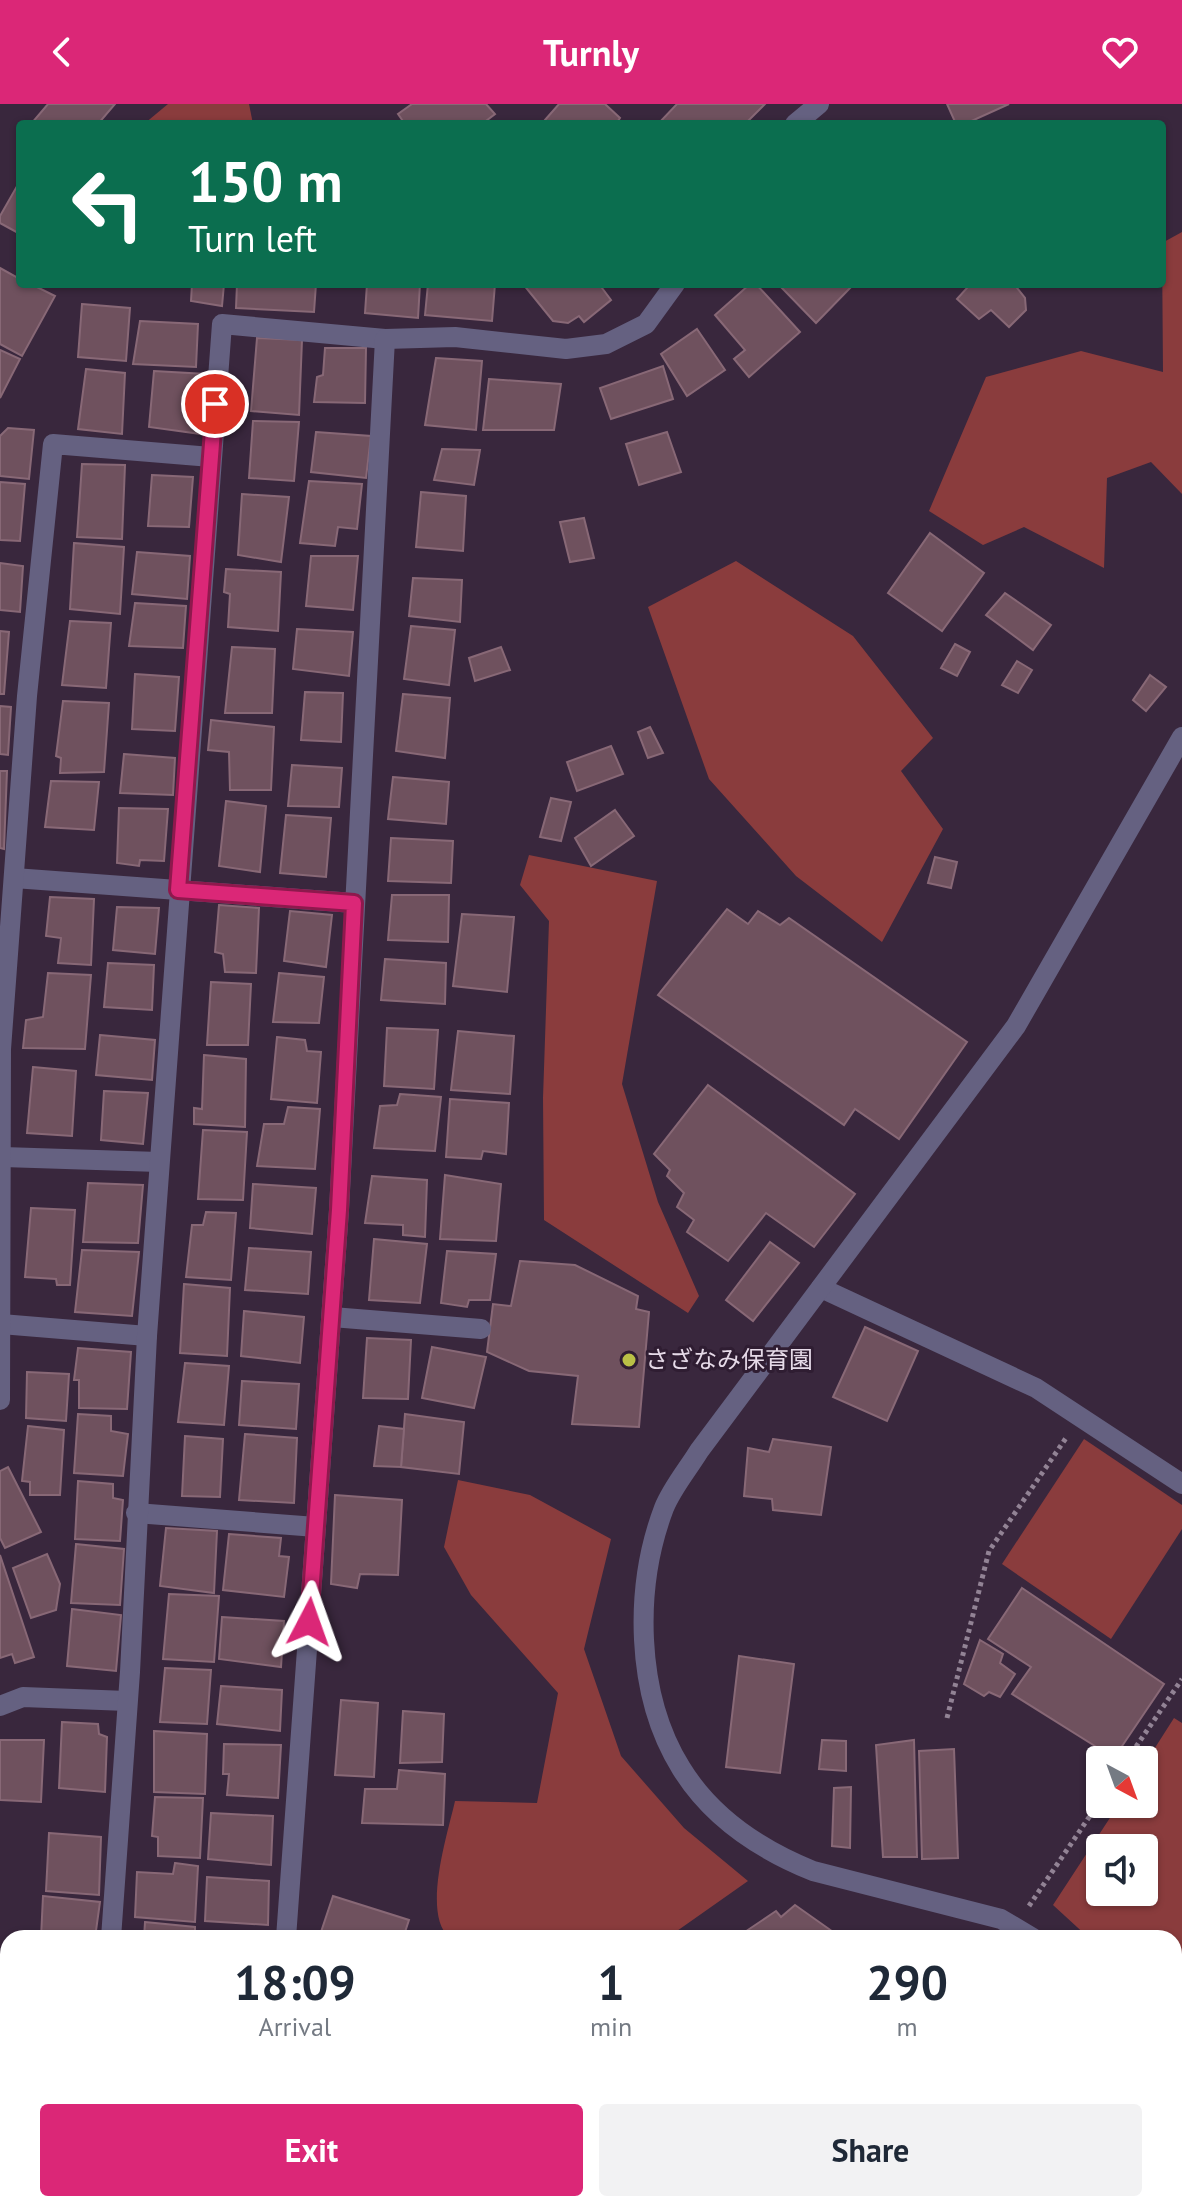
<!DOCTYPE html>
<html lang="en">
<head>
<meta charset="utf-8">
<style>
  :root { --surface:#fff; --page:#f2f2f3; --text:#1f2937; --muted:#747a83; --accent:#db2777 }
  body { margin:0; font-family:"PT Sans","Noto Sans JP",sans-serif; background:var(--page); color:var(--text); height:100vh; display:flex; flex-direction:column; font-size:30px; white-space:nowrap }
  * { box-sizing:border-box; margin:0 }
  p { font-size:26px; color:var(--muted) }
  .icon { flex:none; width:44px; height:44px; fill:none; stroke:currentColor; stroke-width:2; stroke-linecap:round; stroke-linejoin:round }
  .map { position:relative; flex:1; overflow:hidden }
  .sheet { position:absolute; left:0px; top:1826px; width:1182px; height:282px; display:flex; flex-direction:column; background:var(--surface); border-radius:24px 24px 0 0; box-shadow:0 2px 6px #0004 }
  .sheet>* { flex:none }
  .guide { position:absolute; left:16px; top:16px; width:1150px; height:168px; border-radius:8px; box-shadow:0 2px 6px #0004; background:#0b6e4f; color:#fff; overflow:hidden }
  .needle { width:52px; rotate:139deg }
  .controls { position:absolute; left:1086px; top:1642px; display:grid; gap:16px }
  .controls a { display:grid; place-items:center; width:72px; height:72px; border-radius:8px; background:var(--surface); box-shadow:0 2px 6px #0004; font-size:40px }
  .pin { position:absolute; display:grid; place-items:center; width:68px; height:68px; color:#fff; margin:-34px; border:4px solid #fff; border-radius:50%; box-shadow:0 2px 8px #0007 }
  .me { position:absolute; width:88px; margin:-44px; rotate:4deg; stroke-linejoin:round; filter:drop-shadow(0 0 6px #0008) }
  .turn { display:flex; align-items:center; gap:28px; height:168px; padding:0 40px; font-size:36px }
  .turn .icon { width:104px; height:104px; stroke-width:2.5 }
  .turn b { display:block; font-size:56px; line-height:68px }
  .eta { display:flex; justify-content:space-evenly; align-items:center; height:136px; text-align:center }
  .eta b { font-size:48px; font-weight:700; line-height:56px }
  .button { display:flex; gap:16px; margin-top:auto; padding:16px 40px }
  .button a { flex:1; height:92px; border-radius:8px; background:var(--accent); color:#fff; font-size:32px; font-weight:700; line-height:92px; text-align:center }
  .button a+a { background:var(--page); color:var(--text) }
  header { display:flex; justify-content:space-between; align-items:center; height:104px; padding:0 40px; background:var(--accent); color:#fff; font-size:36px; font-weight:700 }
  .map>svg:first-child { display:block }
  .green { fill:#8a3c3d; fill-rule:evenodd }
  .building { fill:#6f515e; stroke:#886876; stroke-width:2 }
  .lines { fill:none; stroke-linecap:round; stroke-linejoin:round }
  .path { stroke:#928395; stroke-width:5; stroke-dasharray:4 4; stroke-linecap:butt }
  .minor { stroke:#656181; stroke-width:20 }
  .tertiary { stroke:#656181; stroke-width:20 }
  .route-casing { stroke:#8e194d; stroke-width:20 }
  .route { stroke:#db2777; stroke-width:14 }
  .poi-dot { fill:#b9c046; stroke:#2f1d32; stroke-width:3 }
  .labels { text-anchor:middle; stroke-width:6; stroke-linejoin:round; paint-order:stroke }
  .poi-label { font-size:24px; fill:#e6dae8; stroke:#2f1d32; text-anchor:start }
</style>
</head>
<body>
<header><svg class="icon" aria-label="back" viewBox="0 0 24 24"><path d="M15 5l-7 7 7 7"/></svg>Turnly<svg class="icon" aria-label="heart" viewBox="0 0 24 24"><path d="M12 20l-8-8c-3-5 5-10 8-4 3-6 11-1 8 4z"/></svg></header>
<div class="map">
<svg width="1182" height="2107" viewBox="0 0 1182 2107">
  <rect width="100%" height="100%" fill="#39273d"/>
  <g class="green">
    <path d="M168,0H249L253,20H144Z"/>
    <path d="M1182,128V390L1151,358L1107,374L1104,464L1024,423L983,441L929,407L986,273L1081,247L1163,268L1162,139Z"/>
    <path d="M736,457L853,532L933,634L901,667L943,725L882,838L796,772L709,675L648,503Z"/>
    <path d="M529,751L657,777L622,980L658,1098L699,1192L688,1209L544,1116L543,994L549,817L520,781Z"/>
    <path d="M1084,1335L1182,1401V1425L1111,1535L1002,1460Z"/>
    <path d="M458,1376L530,1391L611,1435L584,1545L621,1652L684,1724L748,1777L667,1834H450C421,1811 448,1729 455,1697L537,1699L558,1589L471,1491L444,1443Z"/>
    <path d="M1174,1614L1182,1619V1976L1174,1973V1834H1089L1053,1801L1119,1700H1144V1661ZM1144,1744V1788H1100V1744Z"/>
    <path d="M521,2100H675L667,2107H515Z"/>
  </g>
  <g class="building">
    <path d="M48,0H115L98,20H31Z"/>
    <path d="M412,0H486L495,10L482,20H405L398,10Z"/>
    <path d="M559,0H605L620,14L616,20H547L545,16Z"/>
    <path d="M677,0H765L745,20H658Z"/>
    <path d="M947,0H1009L965,20H956Z"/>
    <path d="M20,77V130L0,119V112Z"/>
    <path d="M0,164L20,175V180H31L55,192L22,252L0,240Z"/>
    <path d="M192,180H224L222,202L191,197Z"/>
    <path d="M237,180H316L314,208L236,204Z"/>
    <path d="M367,180H420L418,214L365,209Z"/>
    <path d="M428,180H495L492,217L425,211Z"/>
    <path d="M523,180H599L611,196L584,218L579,212L568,219L553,217Z"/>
    <path d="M750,180H756L800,228L749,273L734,255L745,246L715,211Z"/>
    <path d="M778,180H854L816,219Z"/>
    <path d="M964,180H1014L1025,194L1026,206L1009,223L991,206L979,215L957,195L967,184Z"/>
    <path d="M82,200L130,204L126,257L78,253Z"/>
    <path d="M140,217L198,220L196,263L133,260Z"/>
    <path d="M697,225L725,266L687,292L661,250Z"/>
    <path d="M257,234L302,236L299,311L251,307Z"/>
    <path d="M325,244H366L365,299L314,298L317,273L323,271Z"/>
    <path d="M0,246L20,255L0,294Z"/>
    <path d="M436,254L482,257L476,326L425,321Z"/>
    <path d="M663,262L673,295L611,315L600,284Z"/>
    <path d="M86,265L125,269L122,330L78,325Z"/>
    <path d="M154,267L206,270L201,330L149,323Z"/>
    <path d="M489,275L561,280L554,326H483Z"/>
    <path d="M253,317L299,318L294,377L249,374Z"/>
    <path d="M8,324L34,326L29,375L0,372V332Z"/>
    <path d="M316,328L371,332L366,374L311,368Z"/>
    <path d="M667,328L681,368L639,381L626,340Z"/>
    <path d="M442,345L480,346L474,381L434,376Z"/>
    <path d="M82,360L125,361L122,435L77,433Z"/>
    <path d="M152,371L193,373L189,423L148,422Z"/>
    <path d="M309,377L362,380L357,425L338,423L335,442L300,439Z"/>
    <path d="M0,378L25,380L20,437L0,436Z"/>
    <path d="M421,388L466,392L463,447L416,443Z"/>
    <path d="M242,390L289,393L281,458L238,451Z"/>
    <path d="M584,414L594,454L570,458L560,418Z"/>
    <path d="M930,429L984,469L942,527L888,489Z"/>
    <path d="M74,439L124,443L120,510L70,505Z"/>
    <path d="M137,448L190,452L187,495L132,490Z"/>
    <path d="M311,452H358L353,506L306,502Z"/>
    <path d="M0,459L23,462L20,508L0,506Z"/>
    <path d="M226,465L281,468L278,527L228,523L230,490L224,488Z"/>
    <path d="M413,474L462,476L460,518L409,512Z"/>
    <path d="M1005,489L1051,521L1033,546L986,511Z"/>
    <path d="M135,499L186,502L183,544L129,542Z"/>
    <path d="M70,517L111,519L106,584L62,581Z"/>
    <path d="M411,522L455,526L449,581L404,575Z"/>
    <path d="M297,525L353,528L349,572L293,565Z"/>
    <path d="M0,527L9,528L4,590H0Z"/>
    <path d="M955,540L970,548L957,572L941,564Z"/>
    <path d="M232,543L275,545L272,609H225Z"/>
    <path d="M501,543L510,566L475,577L469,554Z"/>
    <path d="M1017,557L1032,566L1018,589L1002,581Z"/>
    <path d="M135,570L179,573L175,627L132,625Z"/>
    <path d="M1150,571L1166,583L1146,607L1133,596Z"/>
    <path d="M305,588L343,589L341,638L301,636Z"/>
    <path d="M403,590L450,594L445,654L396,647Z"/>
    <path d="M63,597L109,599L104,668L60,669L61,654L56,652Z"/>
    <path d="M0,602L11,603L8,651L0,650Z"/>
    <path d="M211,616L274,623L271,686H230L229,648L208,646Z"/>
    <path d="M650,623L663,649L648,654L638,628Z"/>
    <path d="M611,642L623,670L577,687L567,658Z"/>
    <path d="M124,650L175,654L173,691L120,689Z"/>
    <path d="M292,661L342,664L339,703L288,702Z"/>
    <path d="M0,667H7L4,745L0,744Z"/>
    <path d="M393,673L449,678L446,720L388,715Z"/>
    <path d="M51,677L99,678L94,726L45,723Z"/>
    <path d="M551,694L571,698L561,737L540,733Z"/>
    <path d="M226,697L266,702L260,768L219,762Z"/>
    <path d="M119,704L168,705L164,757L140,756L139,762L117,759Z"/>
    <path d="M615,706L634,732L591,762L575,734Z"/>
    <path d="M286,711L331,714L326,773L280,769Z"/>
    <path d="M391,734L453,737L451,779L388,777Z"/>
    <path d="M935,753L957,758L951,784L928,779Z"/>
    <path d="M392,791H449L448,838L388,836Z"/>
    <path d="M50,793L94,795L91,861L58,859L61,834L46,832Z"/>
    <path d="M219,801L259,804L256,869L225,868L223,850L215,848Z"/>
    <path d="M117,803L159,804L155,850L113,846Z"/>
    <path d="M727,805L748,820L758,807L780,821L789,814L967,938L899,1035L855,1005L844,1021L658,891Z"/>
    <path d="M290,807L332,811L326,863L284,857Z"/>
    <path d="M462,810L514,813L507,888L453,882Z"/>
    <path d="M385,855L446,859L445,900L381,896Z"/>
    <path d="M108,859L154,861L152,906L104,903Z"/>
    <path d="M48,869L91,871L85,945L23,944L26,916L43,913Z"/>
    <path d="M279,869L324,873L319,919L273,918Z"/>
    <path d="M211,878L251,880L248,941H207Z"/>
    <path d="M387,924L438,926L434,985L384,982Z"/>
    <path d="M458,927L514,932L510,990L451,986Z"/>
    <path d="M100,931L155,936L152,976L96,971Z"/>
    <path d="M277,933L305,936L307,947L321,948L317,999L271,995Z"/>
    <path d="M204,951L246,955L245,1023L194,1020V1004L202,1005Z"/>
    <path d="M33,963L76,967L72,1032L27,1029Z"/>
    <path d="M708,981L855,1090L814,1143L766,1109L728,1157L687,1128L694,1116L677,1103L684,1089L667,1072L670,1066L654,1050Z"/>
    <path d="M104,987L148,989L143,1040L101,1036Z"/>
    <path d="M400,990L441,993L435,1047L374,1044L380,1002L397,1001Z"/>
    <path d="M450,995L509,999L506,1050L483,1047L481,1055L446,1053Z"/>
    <path d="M288,1003L320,1005L315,1065L257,1062L264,1020H284Z"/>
    <path d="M203,1026L247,1028L243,1096L198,1095Z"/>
    <path d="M445,1071L501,1080L496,1137L440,1135Z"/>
    <path d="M372,1072L427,1076L425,1133L403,1131V1121L365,1119Z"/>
    <path d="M88,1079L143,1081L138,1139L83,1138Z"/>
    <path d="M253,1080L316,1084L312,1130L250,1124Z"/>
    <path d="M31,1104L75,1106L70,1181H57L56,1175L25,1173Z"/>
    <path d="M206,1108L236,1109L231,1176L186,1173L192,1121H203Z"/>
    <path d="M374,1135L427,1140L420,1199L369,1196Z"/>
    <path d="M770,1138L799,1159L753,1217L726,1196Z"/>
    <path d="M249,1144L311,1148L308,1190L245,1186Z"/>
    <path d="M82,1146L139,1148L132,1212L75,1208Z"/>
    <path d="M447,1147L496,1150L490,1196H469L467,1203L441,1199Z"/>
    <path d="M520,1157L575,1161L638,1192L636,1205L649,1208L639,1323L572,1320L578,1272L529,1267L487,1248L493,1200L511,1202Z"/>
    <path d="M184,1180L230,1184L227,1252L180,1249Z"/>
    <path d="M244,1207L304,1213L300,1259L241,1252Z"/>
    <path d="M865,1223L918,1247L887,1317L833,1293Z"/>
    <path d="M367,1234L411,1236L408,1295L363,1294Z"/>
    <path d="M432,1243L486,1253L474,1304L422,1294Z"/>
    <path d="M78,1244L131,1248L127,1305L79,1304V1276H74Z"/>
    <path d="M185,1259L229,1262L224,1321L178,1318Z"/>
    <path d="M27,1268L69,1270L66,1317L26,1314Z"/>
    <path d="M242,1277L299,1280L296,1325L239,1321Z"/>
    <path d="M78,1310L111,1312V1327L128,1330L123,1372L74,1369Z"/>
    <path d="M405,1310L464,1318L459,1370L401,1363Z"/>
    <path d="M28,1322L64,1326L60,1391H30V1378L22,1377Z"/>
    <path d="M379,1322L404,1325L401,1363L374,1362Z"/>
    <path d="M245,1330L297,1334L294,1399L239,1396Z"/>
    <path d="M185,1332L223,1335L220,1393L182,1392Z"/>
    <path d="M773,1335L831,1343L821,1411L773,1406L772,1395L744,1392L748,1344L769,1348Z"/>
    <path d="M8,1363L41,1428L5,1444L0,1434V1367Z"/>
    <path d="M78,1377L113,1380V1394L123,1396L120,1437L75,1435Z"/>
    <path d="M335,1391L402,1396L398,1471L360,1470L357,1484L331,1480Z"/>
    <path d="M166,1424L217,1427L214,1489L160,1482Z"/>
    <path d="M229,1430L281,1434L279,1452L289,1453L284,1493L223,1486Z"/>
    <path d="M76,1440L124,1445L120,1501L71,1499Z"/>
    <path d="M47,1450L60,1480L56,1506L31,1514L13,1464Z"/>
    <path d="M0,1451L34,1553L15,1559L12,1550L0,1554Z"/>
    <path d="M1022,1484L1164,1580L1114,1654L1012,1590L1031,1563L988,1535Z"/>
    <path d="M169,1490L219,1492L214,1558L163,1555Z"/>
    <path d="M72,1505L121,1511L116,1567L67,1562Z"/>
    <path d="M222,1513L284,1517L281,1563L219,1555Z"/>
    <path d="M980,1536L1003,1550L1000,1559L1015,1570L1000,1593L989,1588L984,1592L964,1580Z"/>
    <path d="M739,1552L794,1560L780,1669L726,1663Z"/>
    <path d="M165,1564L211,1566L207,1620L160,1618Z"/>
    <path d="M221,1582L282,1586L280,1627L217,1620Z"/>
    <path d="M341,1596L378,1599L374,1673L335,1671Z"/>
    <path d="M403,1607L444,1610L442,1658L400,1659Z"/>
    <path d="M62,1618L98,1620L99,1630L107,1633L105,1688L59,1684Z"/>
    <path d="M154,1627L207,1630L205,1690L154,1688Z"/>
    <path d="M0,1636H44L41,1698L0,1696Z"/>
    <path d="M822,1636L846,1637V1667L819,1665Z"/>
    <path d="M914,1636L917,1753H883L876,1641Z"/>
    <path d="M224,1640L281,1641L278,1694L227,1691L229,1670H223Z"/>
    <path d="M954,1645L958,1754L922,1755L919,1647Z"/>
    <path d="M399,1666L445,1670L443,1721L362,1719L365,1685H397Z"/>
    <path d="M851,1683L850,1744L832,1742L834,1684Z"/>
    <path d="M155,1693L203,1694L200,1754L158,1752V1733L152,1732Z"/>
    <path d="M211,1709L273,1712L271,1761L208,1755Z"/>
    <path d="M49,1729L101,1733L99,1791L46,1787Z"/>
    <path d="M175,1759L198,1762L195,1818L135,1813L137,1768L173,1770Z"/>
    <path d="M207,1773L269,1777L268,1821L205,1817Z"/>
    <path d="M43,1792L100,1798L95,1834H41Z"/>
    <path d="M333,1792L409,1816L403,1834H319Z"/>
    <path d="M795,1801L836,1830L831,1834H736L776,1807L781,1813Z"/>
    <path d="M145,1818L195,1823V1834H144Z"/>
    <path d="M0,1992L8,2002V2019L0,2025Z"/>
    <path d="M1174,2018L1182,2019V2062H1174Z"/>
    <path d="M177,2100H218L221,2107H166Z"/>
  </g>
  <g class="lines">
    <g class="path">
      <path d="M947,1614L989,1447L1066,1334"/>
      <path d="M1127,1656L1182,1575"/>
      <path d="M1029,1802L1100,1697"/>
      <path d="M1174,1989L1182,1992"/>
    </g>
    <g class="minor">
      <path d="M795,20L819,0"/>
      <path d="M14,774L354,799"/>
      <path d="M3,1053L159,1058"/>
      <path d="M821,1184L1036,1284L1182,1380"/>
      <path d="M332,1213L481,1225"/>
      <path d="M1,1220L147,1232"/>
      <path d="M0,1296L1,945L27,592L53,340L211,353"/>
      <path d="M136,1409L316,1423"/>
      <path d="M0,1602L23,1593L127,1597"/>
      <path d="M111,1834L130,1568L147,1232L222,220L385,235"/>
      <path d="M286,1834L339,1106L385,235L455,233L566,245L606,240L646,220L675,180"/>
      <path d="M282,2100V2107"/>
    </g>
    <g class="tertiary">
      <path d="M1033,1834L1001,1815L813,1767C761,1746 711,1713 681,1664C635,1590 634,1483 664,1404C672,1384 688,1365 699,1347L1016,922L1182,633"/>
      <path d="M1136,2100L1137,2107"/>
    </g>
  </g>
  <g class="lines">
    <g class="route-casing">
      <path id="route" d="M215,300L178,786L354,799L339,1106L309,1518"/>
    </g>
    <use href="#route" class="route"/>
  </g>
  <circle class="poi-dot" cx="629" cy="1256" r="8"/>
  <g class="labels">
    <g class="poi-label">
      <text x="645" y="1264">さざなみ保育園</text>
    </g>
  </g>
</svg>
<div class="controls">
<a><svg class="needle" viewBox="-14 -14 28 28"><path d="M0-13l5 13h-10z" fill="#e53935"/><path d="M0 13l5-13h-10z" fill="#747a83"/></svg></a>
<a><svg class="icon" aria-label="sound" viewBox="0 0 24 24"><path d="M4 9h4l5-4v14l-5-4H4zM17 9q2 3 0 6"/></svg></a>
</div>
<div class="pin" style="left:215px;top:300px;background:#d93025"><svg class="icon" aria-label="arrive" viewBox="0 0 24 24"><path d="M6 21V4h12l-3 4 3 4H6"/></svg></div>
<svg class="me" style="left:309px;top:1518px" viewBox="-20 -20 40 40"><path d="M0-17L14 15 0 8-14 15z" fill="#db2777" stroke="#fff" stroke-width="4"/></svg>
<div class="guide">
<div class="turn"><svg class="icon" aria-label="left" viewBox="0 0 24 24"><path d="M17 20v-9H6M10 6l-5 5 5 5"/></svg><div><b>150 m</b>Turn left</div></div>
</div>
<section class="sheet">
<div class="eta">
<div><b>18:09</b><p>Arrival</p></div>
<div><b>1</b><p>min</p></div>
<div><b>290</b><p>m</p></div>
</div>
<div class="button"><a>Exit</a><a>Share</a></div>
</section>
</div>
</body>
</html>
